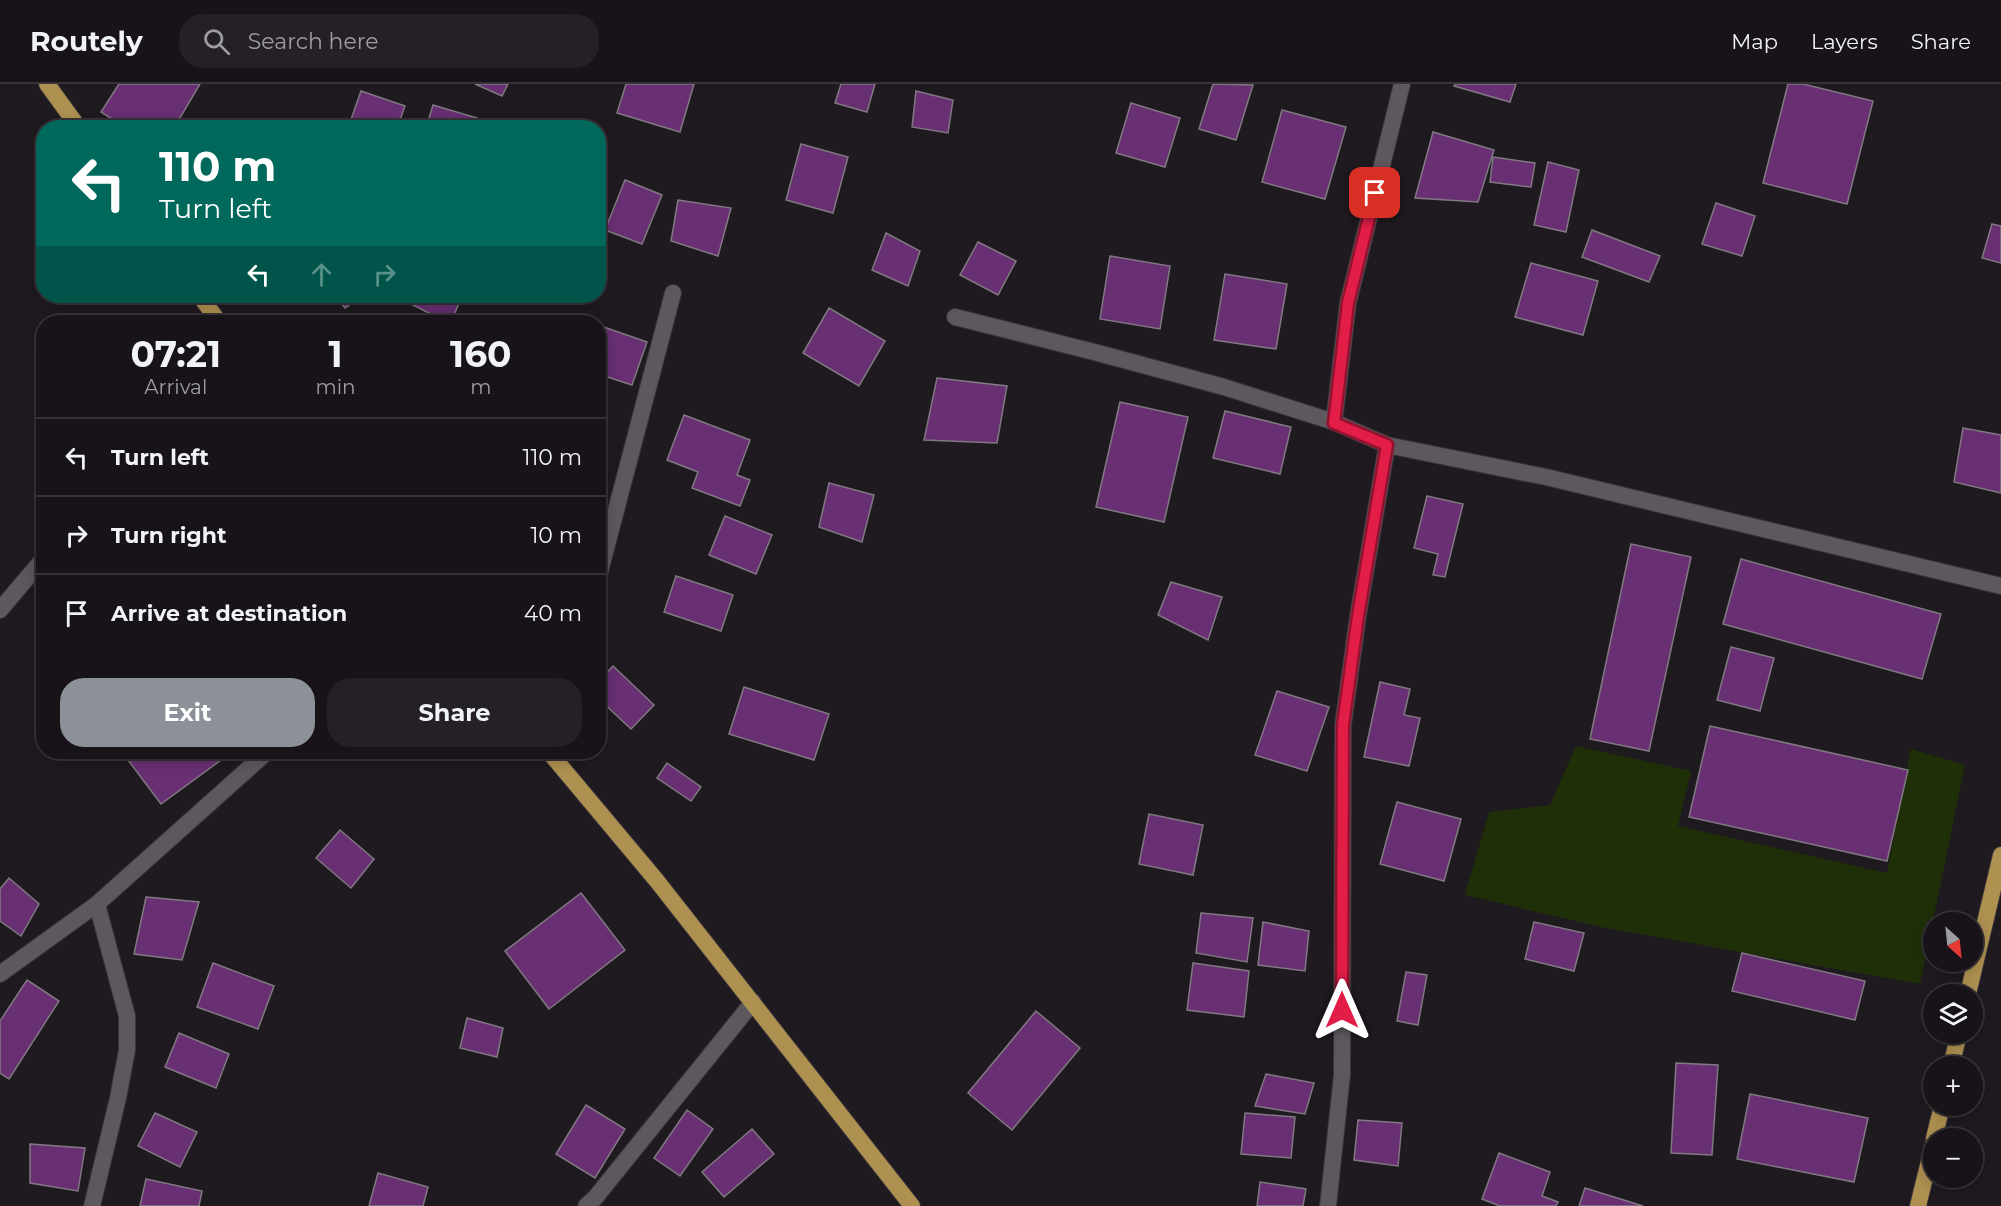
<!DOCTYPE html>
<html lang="en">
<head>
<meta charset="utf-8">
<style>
  :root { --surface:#171318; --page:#242025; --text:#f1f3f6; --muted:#9e9ea2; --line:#363237; --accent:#8c9099 }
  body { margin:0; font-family:Montserrat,sans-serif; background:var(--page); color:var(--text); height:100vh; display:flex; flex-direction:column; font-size:22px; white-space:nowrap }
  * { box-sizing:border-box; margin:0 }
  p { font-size:20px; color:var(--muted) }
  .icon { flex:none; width:33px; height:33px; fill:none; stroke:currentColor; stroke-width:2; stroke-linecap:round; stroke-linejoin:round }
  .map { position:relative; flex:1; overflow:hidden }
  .drawer { position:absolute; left:36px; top:231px; width:570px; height:444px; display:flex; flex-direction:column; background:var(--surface); border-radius:24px; box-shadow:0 3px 15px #0003,0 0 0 2px var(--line) }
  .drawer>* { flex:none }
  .top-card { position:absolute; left:36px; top:36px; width:570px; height:183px; border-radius:24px; box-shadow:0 3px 15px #0003,0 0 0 2px var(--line); background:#00695c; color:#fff; overflow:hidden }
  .needle { width:39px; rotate:153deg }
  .controls { position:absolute; left:1923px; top:828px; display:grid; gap:12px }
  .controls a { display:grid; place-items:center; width:60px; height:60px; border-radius:50%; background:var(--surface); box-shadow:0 3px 15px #0003,0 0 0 2px var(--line); font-size:30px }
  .pin { position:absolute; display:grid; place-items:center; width:51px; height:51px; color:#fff; margin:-26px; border-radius:12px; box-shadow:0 3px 9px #0006 }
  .me { position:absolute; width:66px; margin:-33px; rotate:0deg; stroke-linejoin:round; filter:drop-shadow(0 0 4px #0008) }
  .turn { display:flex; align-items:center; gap:21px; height:126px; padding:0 24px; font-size:27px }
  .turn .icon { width:78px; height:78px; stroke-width:2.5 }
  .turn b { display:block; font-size:42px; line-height:51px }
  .lanes { display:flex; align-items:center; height:57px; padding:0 24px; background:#0003; justify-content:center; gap:30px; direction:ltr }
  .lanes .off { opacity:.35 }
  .eta { display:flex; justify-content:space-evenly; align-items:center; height:102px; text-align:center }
  .eta b { font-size:36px; font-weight:700; line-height:42px }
  .button { display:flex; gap:12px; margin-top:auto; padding:12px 24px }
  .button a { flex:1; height:69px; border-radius:24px; background:var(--accent); color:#fff; font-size:24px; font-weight:700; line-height:69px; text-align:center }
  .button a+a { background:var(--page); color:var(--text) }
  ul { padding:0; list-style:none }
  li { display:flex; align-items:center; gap:18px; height:78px; padding:0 24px; border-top:2px solid var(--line) }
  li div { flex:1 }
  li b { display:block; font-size:22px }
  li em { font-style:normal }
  header { display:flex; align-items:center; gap:36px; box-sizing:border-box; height:84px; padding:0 30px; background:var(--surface); border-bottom:2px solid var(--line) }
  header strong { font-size:28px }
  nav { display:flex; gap:33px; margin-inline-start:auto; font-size:21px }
  .search { width:420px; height:54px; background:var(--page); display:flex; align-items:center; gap:15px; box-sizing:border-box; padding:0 21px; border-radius:24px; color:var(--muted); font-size:22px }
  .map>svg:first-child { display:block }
  .green { fill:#1f3009 }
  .building { fill:#682f72; stroke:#807981; stroke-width:1.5 }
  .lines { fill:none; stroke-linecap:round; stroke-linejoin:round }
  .minor-casing { stroke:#383438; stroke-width:18 }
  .primary-casing { stroke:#383438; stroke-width:18 }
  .minor { stroke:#5e575e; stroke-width:16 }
  .primary { stroke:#ae9051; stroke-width:16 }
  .route-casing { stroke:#92132f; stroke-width:15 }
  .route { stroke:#e11d48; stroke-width:10 }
</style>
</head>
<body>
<header>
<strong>Routely</strong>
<div class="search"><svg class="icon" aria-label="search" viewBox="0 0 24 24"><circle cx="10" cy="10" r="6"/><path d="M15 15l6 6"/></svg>Search here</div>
<nav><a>Map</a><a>Layers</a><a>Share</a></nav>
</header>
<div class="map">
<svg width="2001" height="1122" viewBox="0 0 2001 1122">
  <rect width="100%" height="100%" fill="#1f1920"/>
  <path class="green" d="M1576,662L1691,687L1678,742L1887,789L1911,665L1965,681L1920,900L1601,843L1465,811L1489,728L1550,721Z"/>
  <g class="building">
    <path d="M119,0H200L174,44H126L101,28Z"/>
    <path d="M475,0H508L502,12Z"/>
    <path d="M626,0H694L680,48L617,29Z"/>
    <path d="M841,0H875L867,28L835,19Z"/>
    <path d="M1213,0L1253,1L1236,56L1199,45Z"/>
    <path d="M1455,0H1516L1510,18L1454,2Z"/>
    <path d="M1788,0H1803L1873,17L1847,120L1763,99Z"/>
    <path d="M361,7L405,22L397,44H348Z"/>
    <path d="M916,7L953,16L948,49L912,43Z"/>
    <path d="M1131,19L1180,34L1165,83L1116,69Z"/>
    <path d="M433,21L477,34L475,44H426Z"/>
    <path d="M1282,26L1346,43L1325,115L1262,98Z"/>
    <path d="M503,37L526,44H501Z"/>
    <path d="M1433,48L1494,66L1478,118L1415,114Z"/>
    <path d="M801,60L848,73L833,129L786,116Z"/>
    <path d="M1493,73L1535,79L1531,103L1490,98Z"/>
    <path d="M1548,78L1579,86L1566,148L1534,141Z"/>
    <path d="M625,96L662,111L642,160L605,146Z"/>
    <path d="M678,116L731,124L718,172L671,157Z"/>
    <path d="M1716,119L1755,132L1742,172L1702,160Z"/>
    <path d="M1992,140L2001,142V179L1982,174Z"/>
    <path d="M1592,146L1660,172L1649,198L1582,173Z"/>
    <path d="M886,149L920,167L908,202L872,186Z"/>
    <path d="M978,158L1016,177L998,211L960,191Z"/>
    <path d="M1110,172L1170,182L1160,245L1100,235Z"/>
    <path d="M1531,179L1598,197L1583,251L1515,233Z"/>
    <path d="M1225,190L1287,200L1276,265L1214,256Z"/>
    <path d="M294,212H310L300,219Z"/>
    <path d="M336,212H362L345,224Z"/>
    <path d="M414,212H462L451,238H446L411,220Z"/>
    <path d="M829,224L885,257L859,302L803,269Z"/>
    <path d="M598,241L647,258L632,301L598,290Z"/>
    <path d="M937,294L1007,302L997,359L924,356Z"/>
    <path d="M1120,318L1188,333L1164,438L1096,423Z"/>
    <path d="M1225,327L1291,343L1280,390L1213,374Z"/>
    <path d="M684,331L750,356L737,391L750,396L740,422L692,404L698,388L667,376Z"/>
    <path d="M1963,344L2001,351V409L1954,398Z"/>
    <path d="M829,399L874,411L862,458L819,443Z"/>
    <path d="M1427,412L1463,420L1445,493L1433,491L1438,470L1414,464Z"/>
    <path d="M725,432L772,451L756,490L709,471Z"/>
    <path d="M1631,460L1691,473L1649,667L1590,655Z"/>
    <path d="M1741,475L1941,530L1922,595L1723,540Z"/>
    <path d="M676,492L733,511L721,547L664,528Z"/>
    <path d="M1171,498L1222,513L1208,556L1158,531Z"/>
    <path d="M1731,563L1774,574L1760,627L1717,616Z"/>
    <path d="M613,582L654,621L631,645L598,614V598Z"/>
    <path d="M1380,598L1410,605L1404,631L1420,634L1409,682L1364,673Z"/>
    <path d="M744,603L829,630L814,676L729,650Z"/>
    <path d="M1277,607L1329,623L1307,687L1255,671Z"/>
    <path d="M1710,642L1908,686L1887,777L1689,733Z"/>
    <path d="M122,668H232L161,720Z"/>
    <path d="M667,679L701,703L691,717L657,694Z"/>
    <path d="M1397,718L1461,735L1444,797L1380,780Z"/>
    <path d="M1149,730L1203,741L1193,791L1139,780Z"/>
    <path d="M340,746L374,775L351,804L316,774Z"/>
    <path d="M9,794L39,820L21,852L0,837V805Z"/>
    <path d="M581,809L625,866L549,925L505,867Z"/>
    <path d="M146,813L199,818L182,876L134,870Z"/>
    <path d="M1201,829L1253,834L1247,878L1196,869Z"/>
    <path d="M1263,838L1309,847L1305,887L1258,881Z"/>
    <path d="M1534,838L1584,849L1574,887L1525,875Z"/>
    <path d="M1742,869L1865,897L1855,936L1732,907Z"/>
    <path d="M213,879L274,902L258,945L197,923Z"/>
    <path d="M1193,879L1249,887L1244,933L1187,926Z"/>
    <path d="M1406,888L1427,891L1418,941L1397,937Z"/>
    <path d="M27,896L59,917L9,995L0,989V937Z"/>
    <path d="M1036,927L1080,964L1012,1046L968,1009Z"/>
    <path d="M467,934L503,944L497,973L460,964Z"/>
    <path d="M179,949L229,970L216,1004L165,983Z"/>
    <path d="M1676,979L1718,981L1712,1071L1671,1069Z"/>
    <path d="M1266,990L1314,999L1305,1030L1255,1022Z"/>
    <path d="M1750,1010L1868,1034L1854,1098L1737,1075Z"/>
    <path d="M586,1021L625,1045L595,1094L556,1070Z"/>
    <path d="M687,1026L713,1045L680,1092L654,1074Z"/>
    <path d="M155,1029L197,1048L180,1083L138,1062Z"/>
    <path d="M1245,1029L1295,1033L1291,1074L1241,1070Z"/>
    <path d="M1358,1036L1402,1039L1398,1082L1354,1076Z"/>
    <path d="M752,1045L774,1070L724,1113L702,1088Z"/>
    <path d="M30,1060L85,1064L78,1107L30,1099Z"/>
    <path d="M1499,1069L1550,1088L1542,1112L1558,1118L1556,1122H1500L1482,1115Z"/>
    <path d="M378,1089L428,1103L423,1122H369Z"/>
    <path d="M146,1095L202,1107L199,1122H140Z"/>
    <path d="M1260,1098L1306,1105L1303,1122H1257Z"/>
    <path d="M1585,1104L1643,1122H1579Z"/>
  </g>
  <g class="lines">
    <g class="minor-casing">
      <g id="minor">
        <path d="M955,233L1098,269L1224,303L1334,338L1387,361L1546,393L2001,502"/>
        <path d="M1334,338L1348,219L1402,0"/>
        <path d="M598,495L673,209"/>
        <path d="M0,526L44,474"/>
        <path d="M0,890L97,820L267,668"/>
        <path d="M92,1122L118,1014L127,966V932L97,820"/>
        <path d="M586,1122L595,1114L753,918"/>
        <path d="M1328,1122L1342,991L1343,641L1358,532L1387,361"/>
      </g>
    </g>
    <g class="primary-casing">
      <g id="primary">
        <path d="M47,0L79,44"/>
        <path d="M200,212L219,238"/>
        <path d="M549,668L657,797L912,1122"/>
        <path d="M1968,910L2001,771"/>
        <path d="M1951,982L1959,950"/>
        <path d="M1934,1054L1942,1022"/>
        <path d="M1918,1122L1934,1057"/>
      </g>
    </g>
    <use href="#minor" class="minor"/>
    <use href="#primary" class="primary"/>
  </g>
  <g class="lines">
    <g class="route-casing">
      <path id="route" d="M1342,926L1343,641L1358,532L1387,361L1334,339L1348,219L1375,109"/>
    </g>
    <use href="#route" class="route"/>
  </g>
</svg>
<div class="controls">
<a><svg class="needle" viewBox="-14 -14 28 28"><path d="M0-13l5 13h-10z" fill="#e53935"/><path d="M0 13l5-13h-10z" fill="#9e9ea2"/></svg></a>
<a><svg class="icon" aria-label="layers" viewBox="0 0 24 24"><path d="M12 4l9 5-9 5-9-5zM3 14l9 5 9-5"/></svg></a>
<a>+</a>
<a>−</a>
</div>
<div class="pin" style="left:1375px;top:109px;background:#d93025"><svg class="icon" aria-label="arrive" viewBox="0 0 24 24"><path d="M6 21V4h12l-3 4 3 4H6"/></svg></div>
<svg class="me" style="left:1342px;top:926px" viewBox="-20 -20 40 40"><path d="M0-17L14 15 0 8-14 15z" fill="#e11d48" stroke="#fff" stroke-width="4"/></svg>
<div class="top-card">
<div class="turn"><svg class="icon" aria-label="left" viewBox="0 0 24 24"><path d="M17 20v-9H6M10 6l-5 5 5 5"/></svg><div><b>110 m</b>Turn left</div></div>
<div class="lanes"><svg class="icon" aria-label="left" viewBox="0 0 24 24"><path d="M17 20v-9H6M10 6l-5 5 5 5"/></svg><svg class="icon off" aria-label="ahead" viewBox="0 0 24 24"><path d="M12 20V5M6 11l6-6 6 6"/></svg><svg class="icon off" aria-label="right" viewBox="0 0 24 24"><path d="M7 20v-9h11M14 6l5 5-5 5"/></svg></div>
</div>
<section class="drawer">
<div class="eta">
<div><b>07:21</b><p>Arrival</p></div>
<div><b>1</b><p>min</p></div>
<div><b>160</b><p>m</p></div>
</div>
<ul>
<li><svg class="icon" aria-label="left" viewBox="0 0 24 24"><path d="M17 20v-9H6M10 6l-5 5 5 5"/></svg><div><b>Turn left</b></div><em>110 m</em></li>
<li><svg class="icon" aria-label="right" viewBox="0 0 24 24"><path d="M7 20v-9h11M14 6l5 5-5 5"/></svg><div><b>Turn right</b></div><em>10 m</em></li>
<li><svg class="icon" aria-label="arrive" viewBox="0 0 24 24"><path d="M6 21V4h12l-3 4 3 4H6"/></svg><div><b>Arrive at destination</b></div><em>40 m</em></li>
</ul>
<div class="button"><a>Exit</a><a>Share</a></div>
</section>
</div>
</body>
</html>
